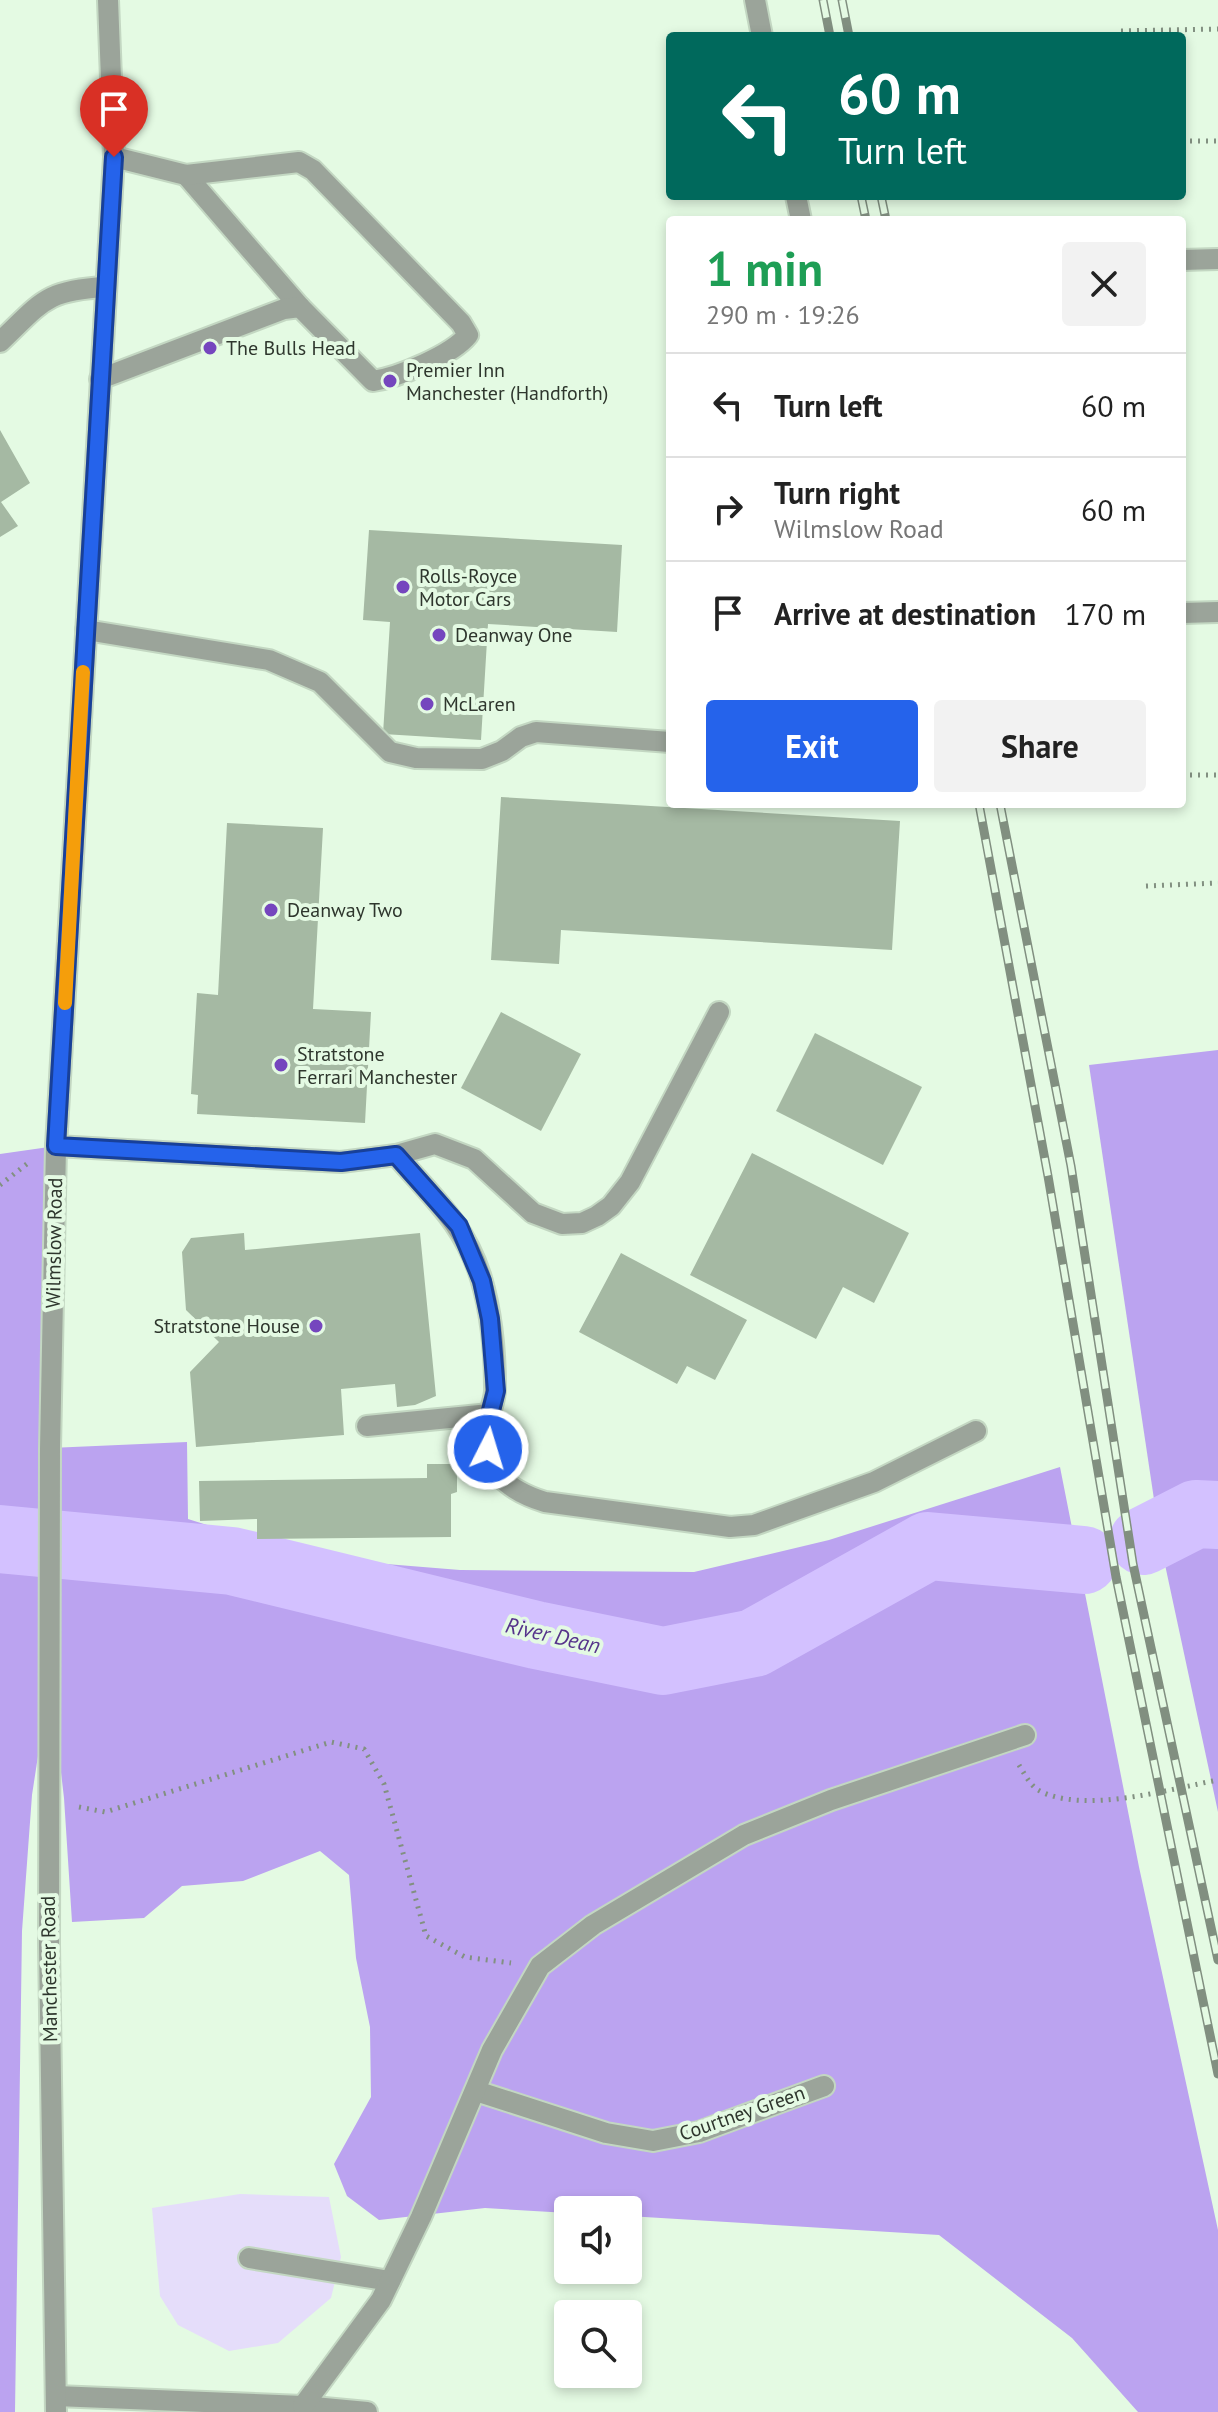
<!DOCTYPE html>
<html lang="en">
<head>
<meta charset="utf-8">
<style>
  :root { --surface:#fff; --page:#f2f2f2; --text:#222; --muted:#767676; --line:#e0e0e0; --accent:#2563eb }
  body { margin:0; font-family:"PT Sans",sans-serif; background:var(--page); color:var(--text); height:100vh; display:flex; flex-direction:column; font-size:30px; white-space:nowrap }
  * { box-sizing:border-box; margin:0 }
  p { font-size:26px; color:var(--muted) }
  .icon { flex:none; width:44px; height:44px; fill:none; stroke:currentColor; stroke-width:2; stroke-linecap:round; stroke-linejoin:round }
  .map { position:relative; flex:1; overflow:hidden }
  .drawer { position:absolute; left:666px; top:216px; width:520px; height:592px; display:flex; flex-direction:column; background:var(--surface); border-radius:8px; box-shadow:0 4px 12px #0003 }
  .drawer>* { flex:none }
  .hud { position:absolute; left:666px; top:32px; width:520px; height:168px; border-radius:8px; box-shadow:0 4px 12px #0003; background:#00695c; color:#fff; overflow:hidden }
  .fabs { position:absolute; left:554px; top:2196px; display:grid; gap:16px }
  .fabs a { display:grid; place-items:center; width:88px; height:88px; border-radius:8px; background:var(--surface); box-shadow:0 4px 12px #0003; font-size:40px }
  .pin { position:absolute; display:grid; place-items:center; width:68px; height:68px; color:#fff; margin:-82px -34px; border-radius:50% 50% 50% 0; rotate:-45deg; box-shadow:0 0 8px #0007 }
  .pin .icon { rotate:45deg }
  .me { position:absolute; width:88px; margin:-44px; rotate:5deg; stroke-linejoin:round; filter:drop-shadow(0 0 6px #0008) }
  .turn { display:flex; align-items:center; gap:28px; height:168px; padding:0 40px; font-size:36px }
  .turn .icon { width:104px; height:104px; stroke-width:2.5 }
  .turn b { display:block; font-size:56px; line-height:68px }
  .round { display:grid; place-items:center; flex:none; width:84px; height:84px; border-radius:8px; background:var(--page) }
  .overview { display:flex; align-items:center; justify-content:space-between; height:136px; padding:0 40px }
  h1 { font-size:48px; font-weight:800; line-height:60px; color:#1e9e55 }
  .primary-button { display:flex; gap:16px; margin-top:auto; padding:16px 40px }
  .primary-button a { flex:1; height:92px; border-radius:8px; background:var(--accent); color:#fff; font-size:32px; font-weight:800; line-height:92px; text-align:center }
  .primary-button a+a { background:var(--page); color:var(--text) }
  ul { padding:0; list-style:none }
  li { display:flex; align-items:center; gap:24px; height:104px; padding:0 40px; border-top:2px solid var(--line) }
  li div { flex:1 }
  li b { display:block; font-size:30px }
  li em { font-style:normal }
  .map>svg:first-child { display:block }
  .green { fill:#e5ddfa }
  .forest { fill:#bba3f0 }
  .lines { fill:none; stroke-linecap:round; stroke-linejoin:round }
  .river { stroke:#d3c1ff; stroke-width:68 }
  .building { fill:#a5b9a3 }
  .minor-casing { stroke:#c3d7c2; stroke-width:24 }
  .path { stroke:#829081; stroke-width:5; stroke-dasharray:2 6; stroke-linecap:butt }
  .minor { stroke:#9ba49a; stroke-width:20 }
  .rail-casing { stroke:#818f80; stroke-width:9 }
  .rail { stroke:#e4fae3; stroke-width:6; stroke-dasharray:18; stroke-linecap:butt }
  .route-casing { stroke:#184099; stroke-width:20 }
  .route { stroke:#2563eb; stroke-width:14 }
  .slow { stroke:#f59e0b; stroke-width:14 }
  .poi-dot { fill:#7546be; stroke:#e4fae3; stroke-width:3 }
  .labels { text-anchor:middle; stroke-width:8; stroke-linejoin:round; paint-order:stroke }
  .poi-label { font-size:20px; fill:#2e362d; stroke:#e4fae3; text-anchor:start }
  .street-label { font-size:20px; fill:#2e362d; stroke:#e4fae3 }
  .water-label { font-size:22px; font-style:italic; fill:#56348b; stroke:#e4fae3 }
</style>
</head>
<body>
<div class="map">
<svg width="1218" height="2412" viewBox="0 0 1218 2412">
  <rect width="100%" height="100%" fill="#e4fae3"/>
  <path class="green" d="M240,2194L329,2197L341,2257L331,2298L278,2343L229,2351L178,2325L160,2296L152,2208Z"/>
  <g class="forest">
    <path d="M1218,1050V1812L1161,1546L1089,1065Z"/>
    <path d="M56,1146L50,1448L187,1442L188,1519L312,1558L460,1570L694,1572L829,1540L1060,1467L1139,1867L1218,2230V2412H1138L1072,2338L939,2235L628,2216V2210H568V2213L485,2208L379,2220L347,2196L334,2164L371,2097L370,2027L356,1958L349,1875L320,1851L243,1881L182,1886L144,1918L72,1922L64,1798L50,1678L32,1795L22,1931L15,2412H0V1154Z"/>
  </g>
  <g class="lines">
    <g class="river">
      <path d="M0,1539L232,1561L536,1635L663,1661L754,1643L928,1546L1084,1560"/>
      <path d="M1143,1541L1196,1514L1218,1515"/>
    </g>
  </g>
  <g class="building">
    <path d="M0,430L30,483L1,502L18,526L0,537Z"/>
    <path d="M369,530L622,545L617,632L488,624L481,740L383,734L390,622L363,620Z"/>
    <path d="M501,797L900,821L892,950L561,930L559,964L491,960Z"/>
    <path d="M227,823L323,828L313,1009L371,1012L365,1123L197,1114L198,1095L191,1094L197,993L218,995Z"/>
    <path d="M501,1012L581,1054L541,1131L461,1088Z"/>
    <path d="M815,1033L922,1087L883,1165L776,1111Z"/>
    <path d="M752,1153L909,1233L874,1303L843,1287L816,1339L690,1275Z"/>
    <path d="M244,1233L245,1250L420,1233L436,1396L415,1405L397,1407L395,1384L341,1389L344,1435L196,1447L190,1372L219,1342L186,1310L182,1252L191,1238Z"/>
    <path d="M621,1253L747,1320L715,1380L687,1366L677,1384L579,1332Z"/>
    <path d="M427,1464H457V1492L451,1494V1537L257,1539V1519L200,1521L199,1481L427,1478Z"/>
  </g>
  <g class="lines">
    <g class="minor-casing">
      <g id="minor">
        <path d="M755,0L762,36"/>
        <path d="M186,175L300,307"/>
        <path d="M796,196L801,220"/>
        <path d="M1182,260L1218,259"/>
        <path d="M0,342C42,302 45,290 106,287"/>
        <path d="M100,379L284,309L300,307L373,381C399,377 452,355 468,335L461,323L313,170L299,162L186,175L114,157"/>
        <path d="M1182,613L1218,612"/>
        <path d="M86,630L269,660L320,682L390,752L416,758L482,759L502,751L521,737L536,732L670,742"/>
        <path d="M56,1146L341,1162L396,1155L435,1144L474,1159L533,1213L562,1224L582,1223L597,1216L611,1206L630,1182L719,1012"/>
        <path d="M396,1155C432,1197 464,1223 481,1278C491,1312 495,1352 495,1387C496,1399 489,1411 488,1423C482,1469 504,1489 545,1502L730,1527L754,1525L874,1482L976,1431"/>
        <path d="M367,1426L490,1414"/>
        <path d="M476,2091L606,2133L653,2141L699,2132L824,2086"/>
        <path d="M249,2258L390,2281"/>
        <path d="M56,2396L303,2406L367,2412"/>
        <path d="M303,2406L381,2300L421,2217L492,2050L540,1966L593,1925L744,1835L831,1800L1025,1735"/>
        <path d="M56,2412L49,1945L50,1449L56,1146L114,157L108,0"/>
      </g>
    </g>
    <g class="path">
      <path d="M1118,36V31L1218,29"/>
      <path d="M1182,141H1218"/>
      <path d="M1182,775H1218"/>
      <path d="M1146,886L1218,883"/>
      <path d="M0,1185L28,1163"/>
      <path d="M1019,1765C1024,1773 1030,1785 1038,1790C1083,1815 1169,1789 1218,1780"/>
      <path d="M79,1807L105,1812L331,1742L364,1749L384,1784L426,1936L465,1957L511,1963"/>
    </g>
    <use href="#minor" class="minor"/>
    <g class="rail-casing">
      <g id="rail">
        <path d="M823,0L830,36"/>
        <path d="M842,0L849,36"/>
        <path d="M861,196L866,220"/>
        <path d="M881,196L886,220"/>
        <path d="M979,804L1048,1176L1116,1577L1218,2074"/>
        <path d="M1000,804L1071,1166L1133,1564L1218,1960"/>
      </g>
    </g>
    <use href="#rail" class="rail"/>
  </g>
  <g class="lines">
    <g class="route-casing">
      <path id="route" d="M114,157L56,1146L341,1162L396,1155L459,1226L482,1281L490,1319L496,1391L488,1422V1449"/>
    </g>
    <use href="#route" class="route"/>
    <path class="slow" d="M65,1003L83,672"/>
  </g>
  <g class="poi-dot">
    <circle cx="210" cy="348" r="8"/>
    <circle cx="390" cy="381" r="8"/>
    <circle cx="403" cy="587" r="8"/>
    <circle cx="439" cy="635" r="8"/>
    <circle cx="427" cy="704" r="8"/>
    <circle cx="271" cy="910" r="8"/>
    <circle cx="281" cy="1065" r="8"/>
    <circle cx="316" cy="1326" r="8"/>
  </g>
  <g class="labels">
    <g class="poi-label">
      <text x="226" y="355">The Bulls Head</text>
      <text x="406" y="377">Premier Inn<tspan x="406" dy="23">Manchester (Handforth)</tspan></text>
      <text x="419" y="583">Rolls-Royce<tspan x="419" dy="23">Motor Cars</tspan></text>
      <text x="455" y="642">Deanway One</text>
      <text x="443" y="711">McLaren</text>
      <text x="287" y="917">Deanway Two</text>
      <text x="297" y="1061">Stratstone<tspan x="297" dy="23">Ferrari Manchester</tspan></text>
      <text x="300" y="1333" text-anchor="end">Stratstone House</text>
    </g>
    <g class="street-label">
      <text transform="translate(54 1243) rotate(-89)" y="7">Wilmslow Road</text>
      <text transform="translate(49 1969) rotate(-91)" y="7">Manchester Road</text>
      <text transform="translate(742 2113) rotate(-19)" y="7">Courtney Green</text>
    </g>
    <g class="water-label">
      <text transform="translate(553 1635) rotate(13)" y="8">River Dean</text>
    </g>
  </g>
</svg>
<div class="fabs">
<a><svg class="icon" aria-label="sound" viewBox="0 0 24 24"><path d="M4 9h4l5-4v14l-5-4H4zM17 9q2 3 0 6"/></svg></a>
<a><svg class="icon" aria-label="search" viewBox="0 0 24 24"><circle cx="10" cy="10" r="6"/><path d="M15 15l6 6"/></svg></a>
</div>
<div class="pin" style="left:114px;top:157px;background:#d93025"><svg class="icon" aria-label="arrive" viewBox="0 0 24 24"><path d="M6 21V4h12l-3 4 3 4H6"/></svg></div>
<svg class="me" style="left:488px;top:1449px" viewBox="-20 -20 40 40"><circle r="17" fill="#2563eb" stroke="#fff" stroke-width="3"/><path d="M0-11L8 9 0 5-8 9z" fill="#fff"/></svg>
<div class="hud">
<div class="turn"><svg class="icon" aria-label="left" viewBox="0 0 24 24"><path d="M17 20v-9H6M10 6l-5 5 5 5"/></svg><div><b>60 m</b>Turn left</div></div>
</div>
<section class="drawer">
<div class="overview"><div><h1>1 min</h1><p>290 m · 19:26</p></div><a class="round"><svg class="icon" aria-label="close" viewBox="0 0 24 24"><path d="M6 6l12 12M18 6L6 18"/></svg></a></div>
<ul>
<li><svg class="icon" aria-label="left" viewBox="0 0 24 24"><path d="M17 20v-9H6M10 6l-5 5 5 5"/></svg><div><b>Turn left</b></div><em>60 m</em></li>
<li><svg class="icon" aria-label="right" viewBox="0 0 24 24"><path d="M7 20v-9h11M14 6l5 5-5 5"/></svg><div><b>Turn right</b><p>Wilmslow Road</p></div><em>60 m</em></li>
<li><svg class="icon" aria-label="arrive" viewBox="0 0 24 24"><path d="M6 21V4h12l-3 4 3 4H6"/></svg><div><b>Arrive at destination</b></div><em>170 m</em></li>
</ul>
<div class="primary-button"><a>Exit</a><a>Share</a></div>
</section>
</div>
</body>
</html>
